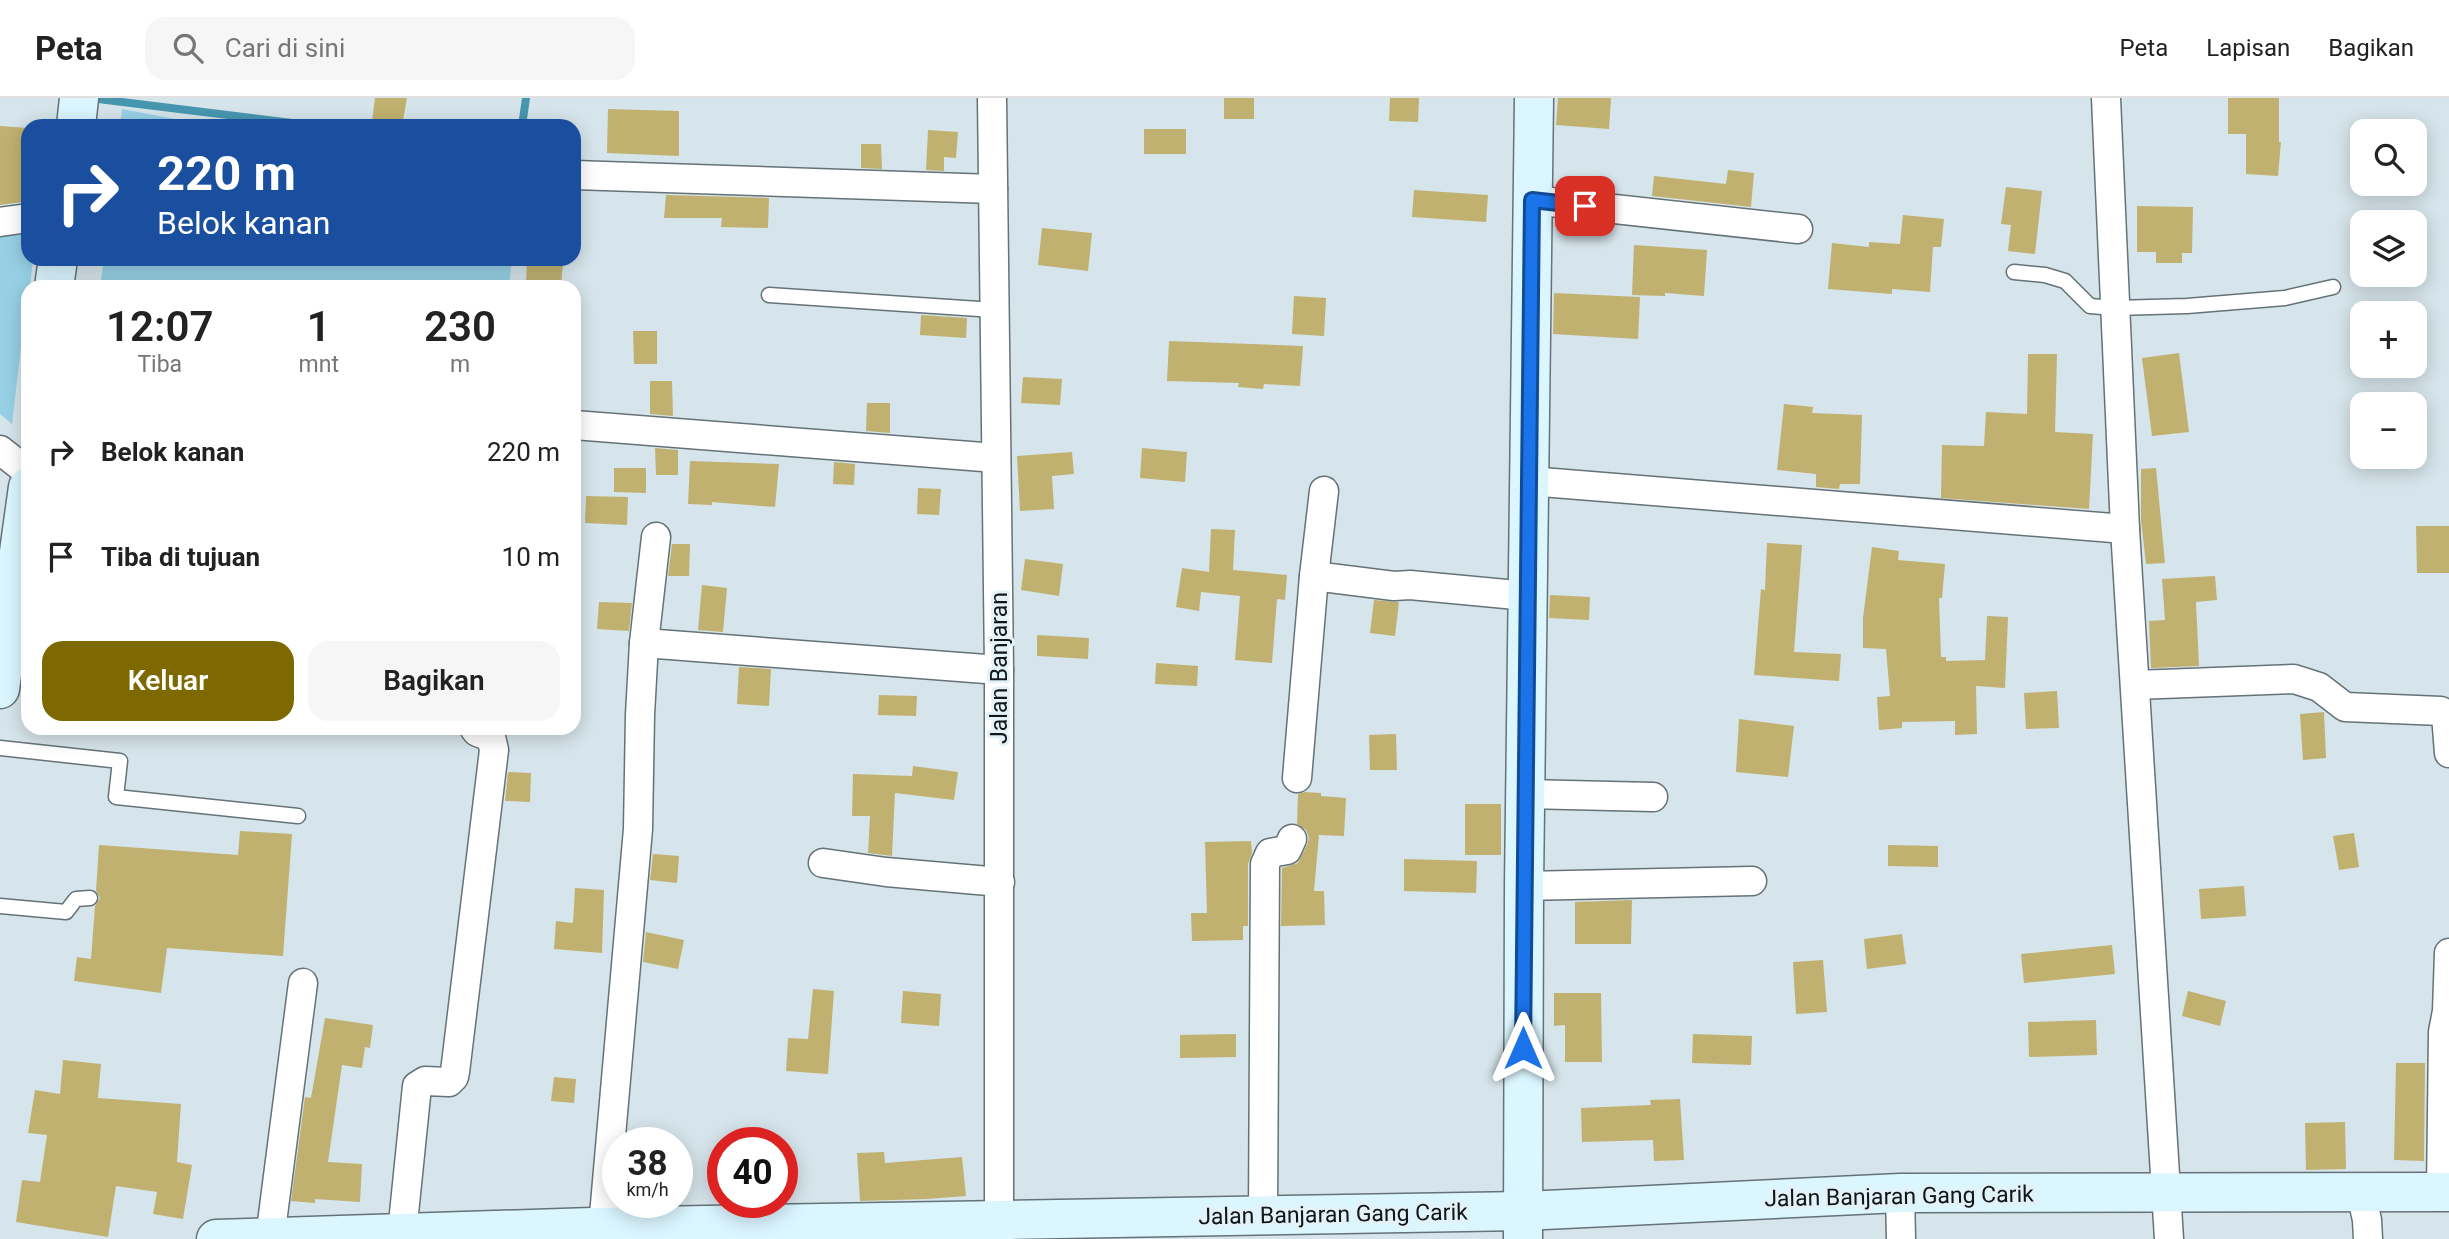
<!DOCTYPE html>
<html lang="id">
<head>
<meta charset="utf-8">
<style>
  :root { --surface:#fff; --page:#f6f6f6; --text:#222; --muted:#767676; --line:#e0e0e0; --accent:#7d6900 }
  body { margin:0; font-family:Roboto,sans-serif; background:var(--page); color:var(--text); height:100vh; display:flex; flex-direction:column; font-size:26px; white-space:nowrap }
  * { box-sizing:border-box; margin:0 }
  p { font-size:23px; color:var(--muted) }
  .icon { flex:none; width:38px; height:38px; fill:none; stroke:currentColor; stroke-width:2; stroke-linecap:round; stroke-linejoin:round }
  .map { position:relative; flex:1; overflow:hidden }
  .panel { position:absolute; left:21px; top:182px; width:560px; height:455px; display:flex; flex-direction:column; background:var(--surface); border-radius:21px; box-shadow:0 4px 18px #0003 }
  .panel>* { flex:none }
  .top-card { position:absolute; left:21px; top:21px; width:560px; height:147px; border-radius:21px; box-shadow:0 4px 18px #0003; background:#1a4fa0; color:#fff; overflow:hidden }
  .tools { position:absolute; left:2350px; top:21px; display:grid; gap:14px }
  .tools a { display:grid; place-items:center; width:77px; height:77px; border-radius:14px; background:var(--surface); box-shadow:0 4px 18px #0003; font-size:35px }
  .speed { position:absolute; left:602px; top:1029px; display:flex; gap:14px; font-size:35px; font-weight:700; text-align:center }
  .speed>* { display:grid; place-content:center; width:91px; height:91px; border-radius:50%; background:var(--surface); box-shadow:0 4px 18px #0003; line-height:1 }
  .speed small { font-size:18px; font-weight:400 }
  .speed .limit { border:10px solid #d22; background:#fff; color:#111 }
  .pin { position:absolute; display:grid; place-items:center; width:60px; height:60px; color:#fff; margin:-30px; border-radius:14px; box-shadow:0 4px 10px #0006 }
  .me { position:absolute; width:77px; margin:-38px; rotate:0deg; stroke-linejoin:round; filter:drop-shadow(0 0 5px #0008) }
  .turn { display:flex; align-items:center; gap:24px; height:147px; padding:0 21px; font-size:32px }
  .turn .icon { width:91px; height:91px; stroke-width:2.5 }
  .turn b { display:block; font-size:49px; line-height:60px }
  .eta { display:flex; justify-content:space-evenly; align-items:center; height:119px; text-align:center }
  .eta b { font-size:42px; font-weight:600; line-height:49px }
  .cta { display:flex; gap:14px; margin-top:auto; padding:14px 21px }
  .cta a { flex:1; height:80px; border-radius:21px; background:var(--accent); color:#fff; font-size:28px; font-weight:600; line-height:80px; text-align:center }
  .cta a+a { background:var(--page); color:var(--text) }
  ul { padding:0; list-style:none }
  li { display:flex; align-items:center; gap:21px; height:105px; padding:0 21px }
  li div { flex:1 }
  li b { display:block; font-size:26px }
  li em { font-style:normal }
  header { display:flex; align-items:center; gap:42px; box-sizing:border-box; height:98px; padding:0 35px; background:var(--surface); border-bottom:2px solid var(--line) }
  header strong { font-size:33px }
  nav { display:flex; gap:38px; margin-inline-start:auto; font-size:24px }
  .search { width:490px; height:63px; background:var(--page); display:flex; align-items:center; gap:18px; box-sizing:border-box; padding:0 24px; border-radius:21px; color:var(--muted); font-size:26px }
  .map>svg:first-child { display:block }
  .green { fill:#97d0e5 }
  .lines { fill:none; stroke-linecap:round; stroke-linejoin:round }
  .stream { stroke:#4796b0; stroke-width:8 }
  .building { fill:#c1b170 }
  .lane-casing { stroke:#657277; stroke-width:17 }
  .street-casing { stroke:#657277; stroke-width:31 }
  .secondary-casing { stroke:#657277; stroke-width:41 }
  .lane { stroke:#fff; stroke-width:14 }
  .street { stroke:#fff; stroke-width:28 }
  .secondary { stroke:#dbf6ff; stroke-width:38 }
  .route-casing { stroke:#114b97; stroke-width:18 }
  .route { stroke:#1a73e8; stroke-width:12 }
  .labels { text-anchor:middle; stroke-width:6; stroke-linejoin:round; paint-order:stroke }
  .street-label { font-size:23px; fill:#111618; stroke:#e3f2f8 }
</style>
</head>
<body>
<header>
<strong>Peta</strong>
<div class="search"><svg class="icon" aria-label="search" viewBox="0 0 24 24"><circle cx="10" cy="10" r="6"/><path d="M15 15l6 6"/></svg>Cari di sini</div>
<nav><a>Peta</a><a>Lapisan</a><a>Bagikan</a></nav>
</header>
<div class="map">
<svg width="2449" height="1141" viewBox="0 0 2449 1141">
  <rect width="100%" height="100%" fill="#d6e5eb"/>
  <g class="green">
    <path d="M122,11L212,28H120Z"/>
    <path d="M28,130V161H33L30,189H28L12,326L0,316V134Z"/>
    <path d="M104,161H512L509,189H100Z"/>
  </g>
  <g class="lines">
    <g class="stream">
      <path d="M90,0L316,28"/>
      <path d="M522,28L526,0"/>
    </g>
  </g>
  <g class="building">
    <path d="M375,0H407L402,28L372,23Z"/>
    <rect x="1224" y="0" width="30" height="21"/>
    <path d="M1390,0H1419L1418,24L1389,23Z"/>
    <path d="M1558,0H1611L1609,31L1556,27Z"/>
    <path d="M2228,0H2279V44H2281L2278,78L2246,76V36H2228Z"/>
    <path d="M608,11L679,13V58L607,55Z"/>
    <path d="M0,28L28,30L23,104L0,107Z"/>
    <rect x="1144" y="31" width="42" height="25"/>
    <path d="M928,32L958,34L956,60L944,59V73L926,72Z"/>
    <path d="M861,46H881L882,71L861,70Z"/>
    <path d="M1728,72L1754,75L1751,109L1652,98L1654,78L1726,86Z"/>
    <path d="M2006,89L2042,93L2035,156L2008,153L2011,127L2001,126Z"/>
    <path d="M1414,92L1488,97L1486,124L1412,119Z"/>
    <path d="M666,97L769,100L768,130L721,129L722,120H664Z"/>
    <path d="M2137,108L2193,109L2192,155H2182V165H2156V154H2137Z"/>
    <path d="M1903,117L1944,121L1941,149H1933L1930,194L1892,191V196L1828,191L1832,145L1869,149V144L1900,146Z"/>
    <path d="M1042,130L1092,135L1088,173L1038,167Z"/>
    <path d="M1634,147L1707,152L1704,198L1665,195V198L1632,197Z"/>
    <path d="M527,162L563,164L561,188L526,185Z"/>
    <path d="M1554,195L1640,199L1638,241L1553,236Z"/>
    <path d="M1294,198L1326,200L1324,238L1292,236Z"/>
    <path d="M921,217L967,220L966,240L920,237Z"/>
    <path d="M633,233H657V266H634Z"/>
    <path d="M1169,243L1303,248L1300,288L1264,286L1263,291L1238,289L1239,285L1167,283Z"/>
    <path d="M2179,255L2189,334L2152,338L2142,260Z"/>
    <path d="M2028,256H2057L2055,334L2093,336L2089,411L1941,400L1942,347L1984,348L1986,314L2027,316Z"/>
    <path d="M1023,279L1062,281L1060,307L1021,305Z"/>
    <path d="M650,283H672L673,318L650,316Z"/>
    <path d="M867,305H890V335L866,333Z"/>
    <path d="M1784,306L1813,309L1812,315L1862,317L1860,386H1840L1839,391L1816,389V376L1777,372Z"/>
    <path d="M655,350L678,352V377H656Z"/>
    <path d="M1142,350L1187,354L1185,384L1140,380Z"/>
    <path d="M1072,354L1074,376L1052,378L1054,411L1020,413L1017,358Z"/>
    <path d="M690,363L779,366L775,409L712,404V407L688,406Z"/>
    <path d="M834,364L855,366L854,387L833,386Z"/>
    <path d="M614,370H646V395L614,394Z"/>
    <path d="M2156,370L2165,465L2146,466L2141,422V371Z"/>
    <path d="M918,390L941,391L939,417L917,416Z"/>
    <path d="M586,398L628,399L627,427L585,425Z"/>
    <path d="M2416,428H2449V475H2417Z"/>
    <path d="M1211,431L1235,432L1233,472L1287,477L1285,502L1277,501L1272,565L1235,562L1240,498L1201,494L1199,513L1176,509L1182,470L1209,474Z"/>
    <path d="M1767,445L1802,447L1794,554L1841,556L1839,583L1754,577L1761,491L1765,492Z"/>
    <path d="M672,446H690L689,478H668Z"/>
    <path d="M1872,449L1899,453L1898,462L1945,466L1942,500H1939L1941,559H1946V563L1985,562L1987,518L2008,519L2005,590L1976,588L1977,636L1955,637V623L1902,624V630L1879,632L1877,599L1890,598L1886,551L1863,550V520Z"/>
    <path d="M1025,461L1063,466L1059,498L1021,492Z"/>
    <path d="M2215,478L2217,502L2196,504L2199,568L2151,570L2149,523L2165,522L2162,481Z"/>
    <path d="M702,487L727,490L723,534L698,532Z"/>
    <path d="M1550,497L1590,499L1589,522L1549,520Z"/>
    <path d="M1374,502L1399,504L1395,538L1370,535Z"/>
    <path d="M599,504L632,505L629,533L597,531Z"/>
    <path d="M1037,537L1089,540L1088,561L1037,558Z"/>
    <path d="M1156,565L1198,568L1197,588L1155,586Z"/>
    <path d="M739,569L771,571L769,608L737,606Z"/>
    <path d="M2057,593L2059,630L2026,631L2024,595Z"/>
    <path d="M879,597L917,598L916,618L878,617Z"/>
    <path d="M2324,614L2326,660L2303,662L2300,616Z"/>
    <path d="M1739,621L1794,628L1788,679L1736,674Z"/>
    <path d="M1396,636L1397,672H1370L1369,637Z"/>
    <path d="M913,668L958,674L954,702L895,695L892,758L868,755L870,718H852L853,676L912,678Z"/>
    <path d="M508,674L531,675L530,704L505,703Z"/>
    <path d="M1305,694L1321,695V698L1346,700L1344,738L1319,737L1314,793H1324L1325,827L1281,828L1282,770L1298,765L1307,747L1309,740L1306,732L1297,726L1298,696Z"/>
    <rect x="1465" y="706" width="36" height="51"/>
    <path d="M240,733L292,736L283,858L167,850L161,895L74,883L77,859L91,861L95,808L100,800L96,793L99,747L238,757Z"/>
    <path d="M2354,735L2359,769L2339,772L2333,738Z"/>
    <path d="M1251,743L1252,755L1248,766V828H1243V842L1192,843L1191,815H1207L1205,744Z"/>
    <path d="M1888,747L1938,748V769L1888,768Z"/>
    <path d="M653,756L679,758L677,785L650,782Z"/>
    <path d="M1404,761L1477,763L1476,795L1404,793Z"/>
    <path d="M2244,788L2246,818L2201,821L2199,791Z"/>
    <path d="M575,790L604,792L602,855L554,851L556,823L573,825Z"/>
    <path d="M1632,802L1631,846H1575V804Z"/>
    <path d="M646,834L684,842L678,871L643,864Z"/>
    <path d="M1902,836L1906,866L1867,871L1864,841Z"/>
    <path d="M2112,847L2115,876L2024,885L2021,856Z"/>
    <path d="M1823,862L1827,914L1796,916L1793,864Z"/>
    <path d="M813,891L834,893L828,976L786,973L788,940L808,941Z"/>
    <path d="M903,893L941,896L939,928L901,925Z"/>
    <path d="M2188,893L2226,903L2220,928L2182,918Z"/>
    <path d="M1554,895H1601L1602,964H1565V927L1554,928Z"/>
    <path d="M325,920L373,927L370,950L365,949L362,970L342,967L328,1064L362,1066L360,1104L315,1101V1105L291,1103L305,999L311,1000Z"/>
    <path d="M2096,922L2097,957L2029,959L2028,924Z"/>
    <path d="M1236,936V959L1180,960V937Z"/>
    <path d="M1693,936L1752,938L1751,967L1692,965Z"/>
    <path d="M63,962L101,966L98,1000L181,1006L177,1064L192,1067L183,1121L153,1116L157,1094L116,1088L108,1139L16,1124L22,1082L40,1084L47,1037L28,1035L35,992L60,996Z"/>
    <path d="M2396,965H2425L2424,1063L2394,1062Z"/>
    <path d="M554,979L576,981L574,1005L551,1003Z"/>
    <path d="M1680,1001L1684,1062L1654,1063L1653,1042L1582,1044L1581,1010L1651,1007L1650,1002Z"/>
    <path d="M2345,1024L2346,1071L2306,1072L2305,1025Z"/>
    <path d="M884,1054L885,1065L962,1059L966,1098L927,1101L860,1103L857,1055Z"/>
  </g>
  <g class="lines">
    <g class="lane-casing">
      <g id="lane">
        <path d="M2014,174L2045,177L2065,183L2090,208L2115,210L2187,208L2285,200L2333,189"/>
        <path d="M769,197L994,212"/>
        <path d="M0,650L120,663L116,699L298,718"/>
        <path d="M0,808L66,814L76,801L90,800"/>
      </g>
    </g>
    <g class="street-casing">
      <g id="street">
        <path d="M992,0L999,572V1141"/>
        <path d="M2106,0L2125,431L2169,1141"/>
        <path d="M574,77L993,91"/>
        <path d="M1532,102L1798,131"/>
        <path d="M0,124L28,120"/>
        <path d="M574,327L996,360"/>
        <path d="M0,352L28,374"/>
        <path d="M1529,383L2125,431"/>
        <path d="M1324,393L1314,478L1394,488L1410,487L1527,498"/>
        <path d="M644,545L999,572"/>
        <path d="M2135,587L2294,581L2319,589L2345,609L2441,613L2446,617L2449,655"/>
        <path d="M1297,680L1314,478"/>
        <path d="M1525,696L1653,699"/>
        <path d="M823,765L886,774L1000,784"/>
        <path d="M1524,788L1752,783"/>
        <path d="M2441,1094L2443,934L2447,913L2449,855"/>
        <path d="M1900,1095L1901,1141"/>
        <path d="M2361,1095L2367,1122L2368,1141"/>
        <path d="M1263,1117L1265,766L1270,755L1287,752L1292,741"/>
        <path d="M603,1129L638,731L640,617L644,545L656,439"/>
        <path d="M402,1135L417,988L425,983L449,984L454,979L455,974L494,652L491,639L477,634L474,630"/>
        <path d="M270,1140L303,885"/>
      </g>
    </g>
    <g class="secondary-casing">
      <g id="secondary">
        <path d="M76,28L79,0"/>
        <path d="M54,189L58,161"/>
        <path d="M0,591L28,389"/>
        <path d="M216,1141L592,1129L1523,1113L1900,1095L2449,1094"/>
        <path d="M1523,1141L1524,788L1534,0"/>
      </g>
    </g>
    <use href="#lane" class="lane"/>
    <use href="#street" class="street"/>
    <use href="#secondary" class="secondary"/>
  </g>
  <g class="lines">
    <g class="route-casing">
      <path id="route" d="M1523,950L1532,102L1585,108"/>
    </g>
    <use href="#route" class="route"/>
  </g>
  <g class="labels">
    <g class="street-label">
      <text transform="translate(999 570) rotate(-90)" y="8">Jalan Banjaran</text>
      <text transform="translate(1899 1098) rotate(-1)" y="8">Jalan Banjaran Gang Carik</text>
      <text transform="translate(1333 1116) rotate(-1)" y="8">Jalan Banjaran Gang Carik</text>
    </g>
  </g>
</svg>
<div class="tools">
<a><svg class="icon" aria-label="search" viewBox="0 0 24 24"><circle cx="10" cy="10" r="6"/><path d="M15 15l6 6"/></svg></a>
<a><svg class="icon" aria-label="layers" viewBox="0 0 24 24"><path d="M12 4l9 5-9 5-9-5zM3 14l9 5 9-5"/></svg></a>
<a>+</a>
<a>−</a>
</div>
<div class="speed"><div>38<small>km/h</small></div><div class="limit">40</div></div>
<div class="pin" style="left:1585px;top:108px;background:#d93025"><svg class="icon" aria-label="arrive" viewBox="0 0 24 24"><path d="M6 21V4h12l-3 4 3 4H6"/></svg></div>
<svg class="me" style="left:1523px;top:950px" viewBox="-20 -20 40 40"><path d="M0-17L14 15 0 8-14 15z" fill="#1a73e8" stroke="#fff" stroke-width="4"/></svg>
<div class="top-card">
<div class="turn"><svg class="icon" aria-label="right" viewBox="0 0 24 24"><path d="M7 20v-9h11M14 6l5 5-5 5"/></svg><div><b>220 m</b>Belok kanan</div></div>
</div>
<section class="panel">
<div class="eta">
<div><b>12:07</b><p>Tiba</p></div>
<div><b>1</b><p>mnt</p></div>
<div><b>230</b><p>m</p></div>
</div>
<ul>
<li><svg class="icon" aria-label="right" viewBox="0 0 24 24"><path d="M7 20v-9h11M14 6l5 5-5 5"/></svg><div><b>Belok kanan</b></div><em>220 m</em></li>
<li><svg class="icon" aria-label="arrive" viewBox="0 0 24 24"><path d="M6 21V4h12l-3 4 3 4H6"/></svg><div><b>Tiba di tujuan</b></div><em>10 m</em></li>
</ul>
<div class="cta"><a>Keluar</a><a>Bagikan</a></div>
</section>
</div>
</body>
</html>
